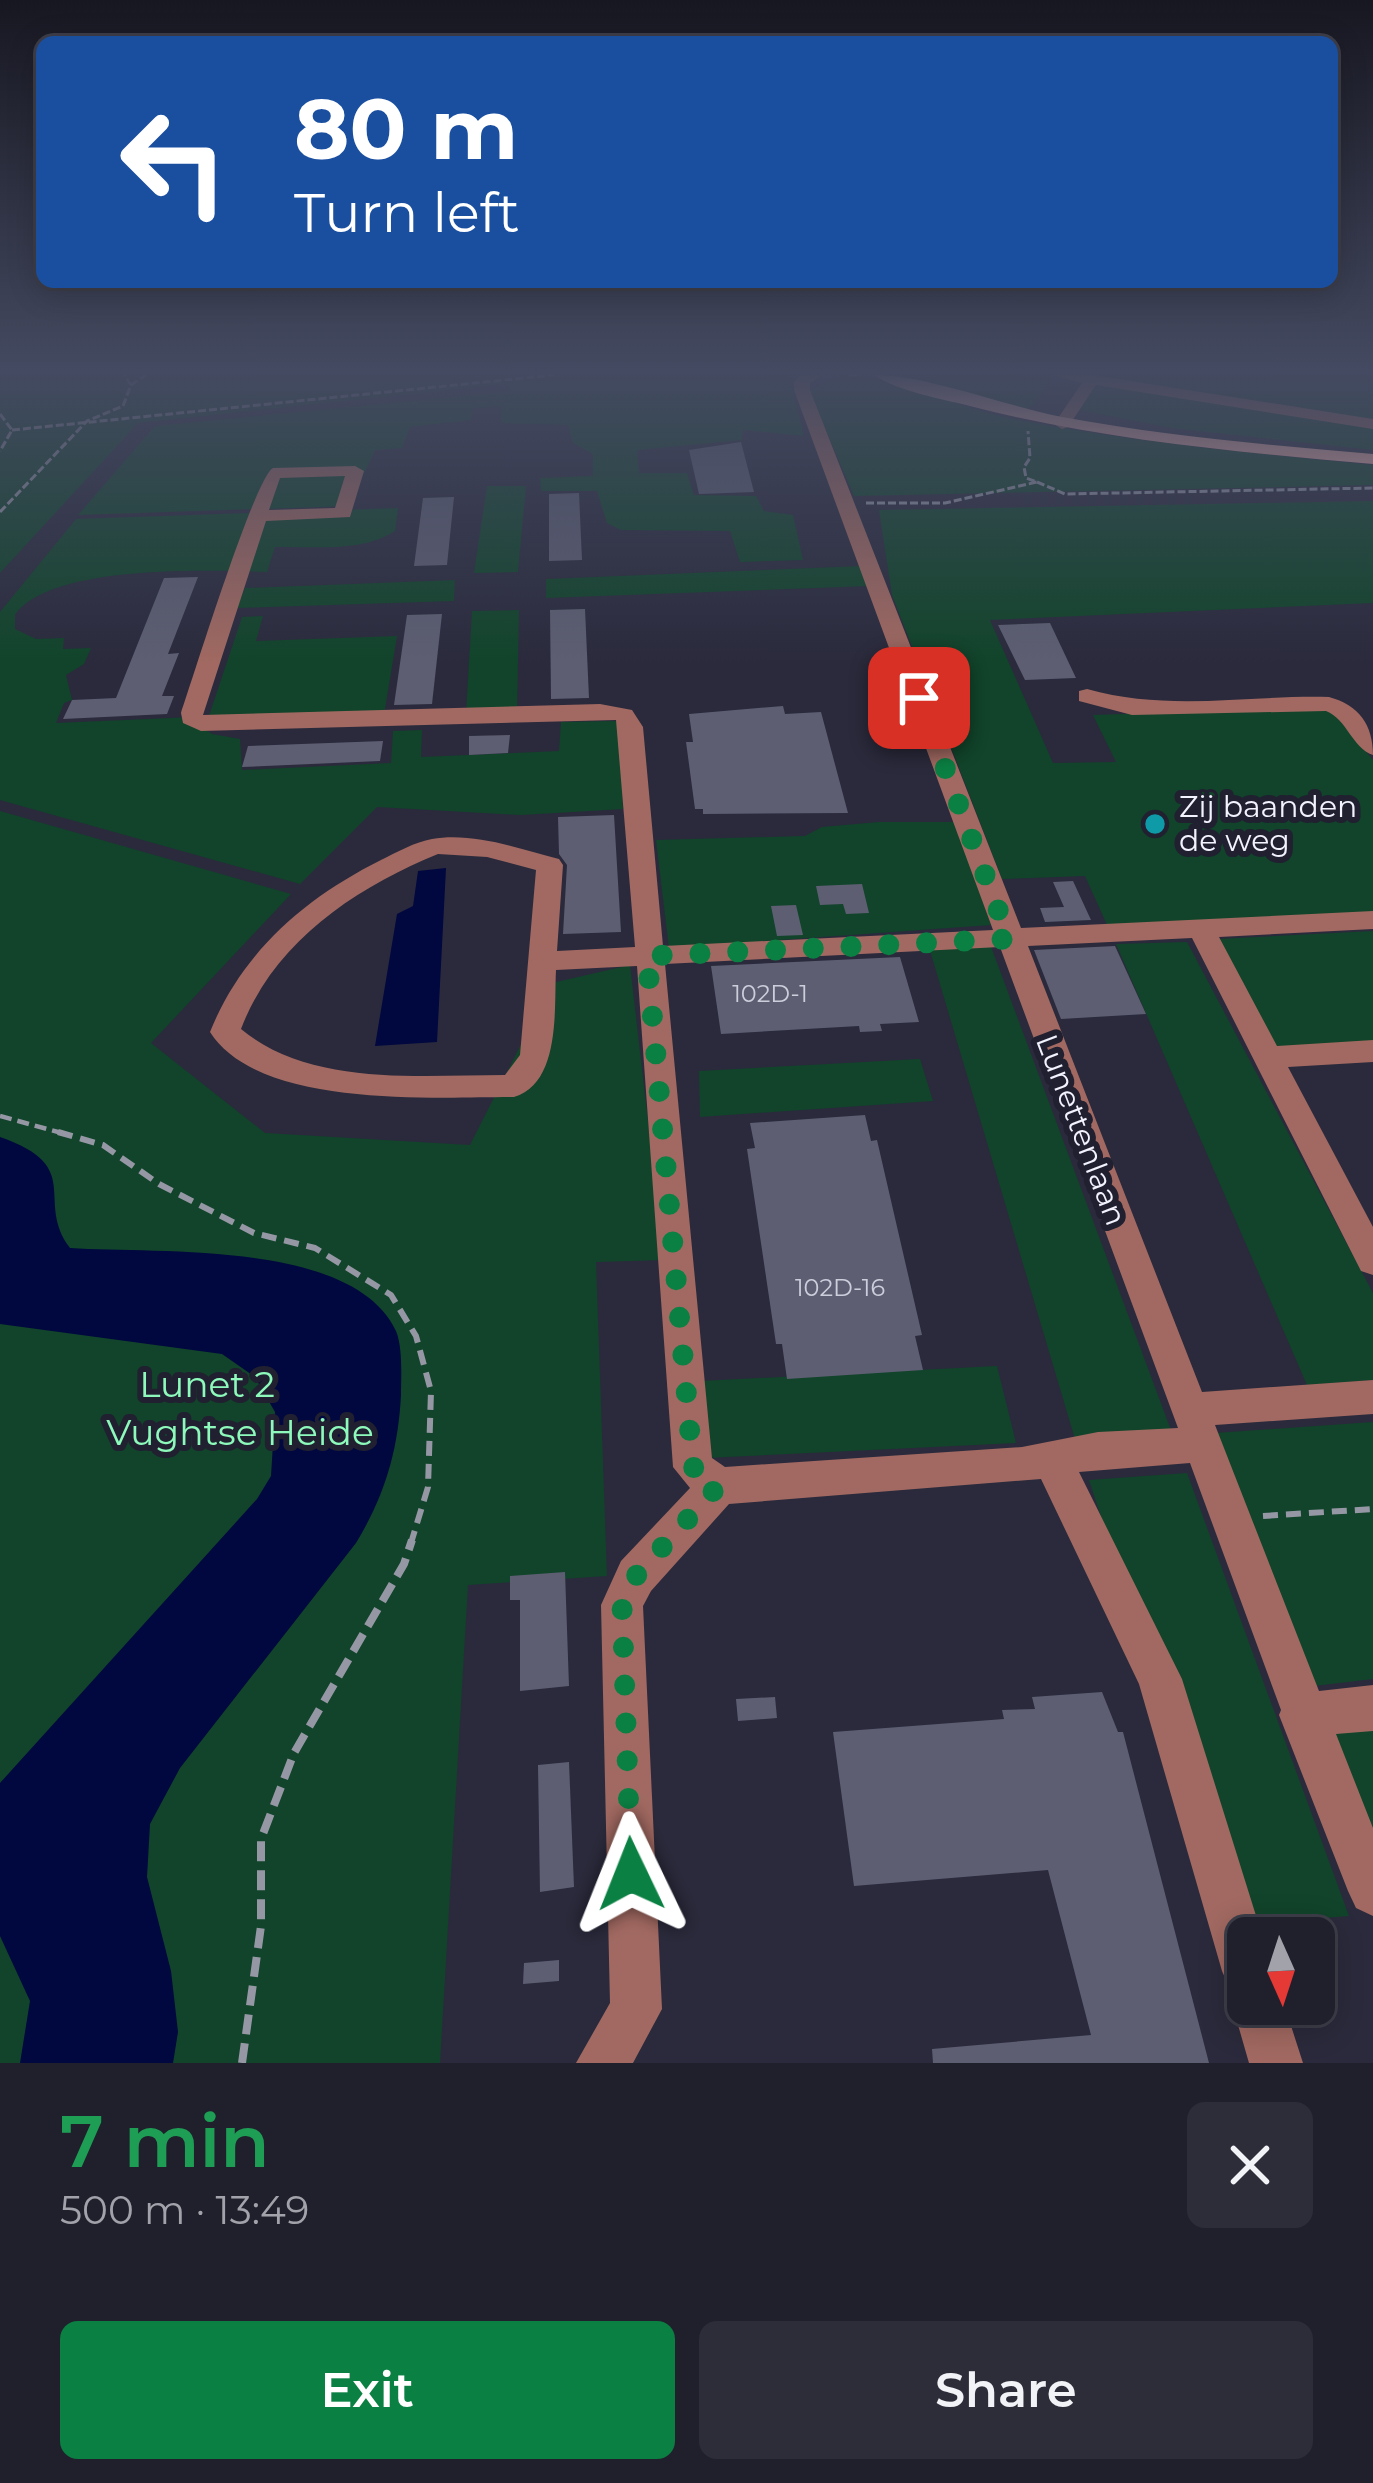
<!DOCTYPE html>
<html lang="en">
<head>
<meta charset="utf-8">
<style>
  :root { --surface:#20202d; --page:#2d2d39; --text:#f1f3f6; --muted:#a2a3aa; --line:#3d3e49; --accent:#0b8043 }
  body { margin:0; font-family:Montserrat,sans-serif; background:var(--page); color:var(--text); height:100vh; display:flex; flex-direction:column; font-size:45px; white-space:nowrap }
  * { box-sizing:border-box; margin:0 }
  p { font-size:39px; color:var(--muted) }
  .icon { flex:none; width:66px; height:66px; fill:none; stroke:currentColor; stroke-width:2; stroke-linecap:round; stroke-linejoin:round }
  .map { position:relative; height:2063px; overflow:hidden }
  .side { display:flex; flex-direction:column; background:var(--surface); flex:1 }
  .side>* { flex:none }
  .top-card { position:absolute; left:36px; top:36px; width:1302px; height:252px; border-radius:18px; box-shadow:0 6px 30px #0003,0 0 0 3px var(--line); background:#1a4fa0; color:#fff; overflow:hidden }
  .needle { width:78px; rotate:177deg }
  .fabs { position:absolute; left:1227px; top:1917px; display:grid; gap:24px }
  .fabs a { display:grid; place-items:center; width:108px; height:108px; border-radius:18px; background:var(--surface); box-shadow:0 6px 30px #0003,0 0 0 3px var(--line); font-size:60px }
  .pin { position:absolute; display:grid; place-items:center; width:102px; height:102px; color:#fff; margin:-51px; border-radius:24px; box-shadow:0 6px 18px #0006 }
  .me { position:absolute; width:132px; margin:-66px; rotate:358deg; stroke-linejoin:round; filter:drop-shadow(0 0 9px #0008) }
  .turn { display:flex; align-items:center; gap:42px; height:252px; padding:0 60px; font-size:54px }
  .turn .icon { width:156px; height:156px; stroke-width:2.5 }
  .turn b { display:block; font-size:84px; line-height:102px }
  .round { display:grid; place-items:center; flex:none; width:126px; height:126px; border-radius:18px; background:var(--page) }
  .overview { display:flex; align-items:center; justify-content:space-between; height:204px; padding:0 60px }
  h1 { font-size:72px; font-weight:600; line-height:90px; color:#1e9e55 }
  .primary-button { display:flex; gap:24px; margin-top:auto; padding:24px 60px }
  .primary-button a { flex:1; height:138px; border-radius:18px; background:var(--accent); color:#fff; font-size:48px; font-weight:600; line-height:138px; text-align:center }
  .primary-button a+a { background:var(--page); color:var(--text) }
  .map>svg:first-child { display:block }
  .green { fill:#11442a }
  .water { fill:#01073f }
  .building { fill:#5d5e72 }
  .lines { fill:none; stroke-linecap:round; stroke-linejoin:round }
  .path-far3 { stroke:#9697a5; stroke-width:3; stroke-dasharray:8 3; stroke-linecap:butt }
  .path-far2 { stroke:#9697a5; stroke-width:4.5; stroke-dasharray:12 6; stroke-linecap:butt }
  .path-far1 { stroke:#9697a5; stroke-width:6; stroke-dasharray:15 8; stroke-linecap:butt }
  .path { stroke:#9697a5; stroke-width:8; stroke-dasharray:20 9; stroke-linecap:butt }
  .minor { fill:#a16961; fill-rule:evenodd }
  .major { fill:#f9b3a9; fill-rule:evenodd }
  .route { stroke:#0b8043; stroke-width:21; stroke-dasharray:0 37.8 }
  .culture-dot { fill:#0f9aa8; stroke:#202031; stroke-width:4.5 }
  .labels { text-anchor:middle; stroke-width:12; stroke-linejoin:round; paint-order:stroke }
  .number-label { font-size:24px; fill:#cdcedb }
  .poi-label { font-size:30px; fill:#f2f3fe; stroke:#202031; text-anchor:start }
  .street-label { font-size:30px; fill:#f2f3fe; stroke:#202031 }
  .near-park-label { font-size:36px; fill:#8dfabb; stroke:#202031 }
</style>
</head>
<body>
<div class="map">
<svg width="1373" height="2063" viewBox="0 0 1373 2063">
  <rect width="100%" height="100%" fill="#2a2a3c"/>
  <g class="green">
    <path d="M0,375H795L791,382L804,436L743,430L742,440L637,450L639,473H687L694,495L756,496L764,511L793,515L803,560L740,562L730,531L621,530L607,523L597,491H541L540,478L593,476V454L573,443L568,425L501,423V407L473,408L471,420L410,427L402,448L375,450L349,506L78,515L155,426L511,391L506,384L138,423L0,573Z"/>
    <path d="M842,375C899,375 953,407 1009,418C1129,442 1251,453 1373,465V485L854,496L809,390Z"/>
    <path d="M896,375H1049L1053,376L1036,403L1020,413Z"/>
    <path d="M1096,375H1373V422Z"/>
    <path d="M1097,383L1373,427V450L1172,428L1079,410Z"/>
    <path d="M487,486H526L518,572L474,573Z"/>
    <path d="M1373,501V603L990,620L1053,763L1116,762L1093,715L1329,707L1373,760V914L1108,927L1085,876L1002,879L892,595L879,510Z"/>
    <path d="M398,508L395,531C361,553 314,546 275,547L267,572C211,570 49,564 15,615V629L36,639L64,638L63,649L91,648L84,664L66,675L72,700L64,703L56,723L194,717L195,723L212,734L240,739L242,770L391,763L393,731L422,730L421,757L559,751L561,722L619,721L623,809L521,815L377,807L300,884L0,800V612L76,519Z"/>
    <path d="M862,566L869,586L546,598V579Z"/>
    <path d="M455,580L454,601L237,608L245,588Z"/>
    <path d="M519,610L517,713H466L472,611Z"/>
    <path d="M263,616L256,641L397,636L383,721L209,716L242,617Z"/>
    <path d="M0,811L291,894L151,1043L265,1133L470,1145L552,983L630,965L664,1260L596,1262L607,1576L468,1585L440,2063H0Z"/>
    <path d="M879,822H956L991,925L669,948L656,840L805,836L822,827Z"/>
    <path d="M1373,931V1045L1274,1051L1218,939Z"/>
    <path d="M1187,942L1373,1293V1380L1307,1385L1116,944Z"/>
    <path d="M990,944L1172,1433L1075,1439L929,947Z"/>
    <path d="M920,1059L933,1101L700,1117L699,1071Z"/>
    <path d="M997,1366L1016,1443L706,1458L701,1381Z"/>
    <path d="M1373,1422V1679L1314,1686L1215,1433Z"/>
    <path d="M1187,1473L1349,1916L1236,1925L1089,1480Z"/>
    <path d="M1373,1728V1839L1332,1732Z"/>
  </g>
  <g class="water">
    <path d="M446,868L437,1042L375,1046L397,914L413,906L418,871Z"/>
    <path d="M0,1137C86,1167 34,1200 70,1248C155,1254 353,1239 396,1331C403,1348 401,1377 401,1395C398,1451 385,1495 356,1543L180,1768L150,1824L147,1877L171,1971L178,2032L173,2063H20L30,2001L0,1936V1783L257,1499L271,1476L275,1412L255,1377L222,1354L0,1324Z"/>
  </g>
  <g class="building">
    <path d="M741,442L754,492L699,494L689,450Z"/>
    <path d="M579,493L582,560L549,561V494Z"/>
    <path d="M454,497L447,565L414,566L423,498Z"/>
    <path d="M198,577L168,654L179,653L162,696H174L167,714L63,719L72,700L116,698L164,578Z"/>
    <path d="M585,609L589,698L551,699L550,610Z"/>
    <path d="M442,614L432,704L394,705L407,615Z"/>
    <path d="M1050,623L1076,678L1025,680L998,625Z"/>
    <path d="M783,706L785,714L821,712L848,813L703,814V809H695L686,742H693L689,714Z"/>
    <path d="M510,735L508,753L469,755V736Z"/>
    <path d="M383,741L380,761L242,767L248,746Z"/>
    <path d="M614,815L621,932L563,934L567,865L559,854L558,817Z"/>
    <path d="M1073,881L1091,920L1045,922L1040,908L1064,907L1053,882Z"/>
    <path d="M862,884L869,913L846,914L843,904L820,905L816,886Z"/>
    <path d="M796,905L803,935L777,936L771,906Z"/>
    <path d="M1115,946L1146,1014L1061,1019L1034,950Z"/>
    <path d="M900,957L919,1022L880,1024L882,1031L860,1032L859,1026L721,1034L711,966Z"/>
    <path d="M865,1115L871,1141L877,1140L922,1335L915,1336L923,1370L787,1379L782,1344H776L747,1149L755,1148L750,1123Z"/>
    <path d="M565,1572L569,1686L520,1691V1600H510V1576Z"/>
    <path d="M1102,1692L1118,1732H1123L1209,2063H933L932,2049L1091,2035L1048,1870L854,1886L833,1732L1004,1719L1002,1710L1035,1709L1032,1697Z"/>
    <path d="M775,1697L777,1718L738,1721L736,1699Z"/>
    <path d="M569,1762L574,1887L540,1892L538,1765Z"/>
    <path d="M559,1960V1981L523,1984L524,1963Z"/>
  </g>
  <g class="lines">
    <g class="path-far3">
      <path d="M849,375H859"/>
      <path d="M131,385L146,375"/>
      <path d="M0,414L12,430L0,451"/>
      <path d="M12,430L554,375"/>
      <path d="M1037,482L1065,494L1373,488"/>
      <path d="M866,503H945L1037,482L1026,478L1024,467L1030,458L1028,431"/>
      <path d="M0,512L87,421L123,406L131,385L124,375"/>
    </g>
    <path class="path-far2" d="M0,1116L69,1135"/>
    <g class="path-far1">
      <path d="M58,1132L103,1145L159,1184L254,1233L315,1248L391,1295L416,1336L431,1391L428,1487L411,1543"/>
      <path d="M1263,1516L1373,1509"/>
    </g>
    <path class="path" d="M242,2063L261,1926V1839L294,1753L404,1564L412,1540"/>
    <g class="minor">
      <path d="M801,375H822L810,383V390L1021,928L1373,911V929L1219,937L1277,1046L1373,1040V1062L1288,1067L1373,1227V1275L1361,1271L1192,938L1028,946L1202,1392L1373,1380V1414L1215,1425L1319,1691L1373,1685V1731L1336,1734L1373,1828V1916L1356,1908L1348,1891L1279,1715L1281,1710L1190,1463L1079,1472L1182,1679L1263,1938H1248V2004H1284L1303,2063H1249L1232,2004L1237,1992L1230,1989L1222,1971L1139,1684L1041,1479L729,1504L651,1591L643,1606L662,2009L633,2063H576L610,2003L601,1605L621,1561L690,1488L673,1467L637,966L556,970C554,1008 561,1083 514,1097C434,1097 259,1109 210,1032C242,952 305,898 381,860C397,852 415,842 432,839C474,832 520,849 559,859L563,865L557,951L635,947L616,720L201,731L183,723L181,713C193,678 255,477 273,468L355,466L364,471L350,517L266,521L203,715L600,704L632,710L643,727L663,946L993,930L794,390V381ZM345,476L335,508L269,510L280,478ZM438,854L487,857L536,870L520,1055L505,1075C420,1075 311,1087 241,1029C274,942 355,888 438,854ZM1000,947L1178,1428L1098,1432L1022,1447L725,1467L712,1458L665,964Z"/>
      <path d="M1053,375H1093L1373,419V429L1096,385L1068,427L1062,429L1054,424L1082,383Z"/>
      <path d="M1087,689C1169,712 1245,695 1329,697C1359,705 1373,725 1373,755C1352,748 1347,719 1326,711L1132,715L1079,701V691Z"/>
    </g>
    <path class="major" d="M874,375C927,375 1005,406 1062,417C1165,436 1269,445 1373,454V464C1238,452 1102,440 970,406C939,398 900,392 874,375Z"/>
  </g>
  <linearGradient id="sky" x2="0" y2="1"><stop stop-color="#171721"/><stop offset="0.56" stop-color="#444a61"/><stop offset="1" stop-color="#444a61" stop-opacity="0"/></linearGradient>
  <rect width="1373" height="664" fill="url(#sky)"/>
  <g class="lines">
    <path class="route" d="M631,1874L622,1605L636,1576L718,1486L693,1467L647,956L1009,939L919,698"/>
  </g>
  <circle class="culture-dot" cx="1155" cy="824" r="12"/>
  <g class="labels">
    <g class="number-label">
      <text x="770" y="1002">102D-1</text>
      <text x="840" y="1296">102D-16</text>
    </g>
    <g class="poi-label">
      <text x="1179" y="817">Zij baanden<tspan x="1179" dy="34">de weg</tspan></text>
    </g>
    <g class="street-label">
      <text transform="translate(1081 1130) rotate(69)" y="10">Lunettenlaan</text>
    </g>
    <g class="near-park-label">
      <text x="207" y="1397">Lunet 2</text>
      <text x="240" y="1445">Vughtse Heide</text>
    </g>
  </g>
</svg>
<div class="fabs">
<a><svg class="needle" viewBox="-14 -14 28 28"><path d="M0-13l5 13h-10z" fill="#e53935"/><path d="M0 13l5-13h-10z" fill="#a2a3aa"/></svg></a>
</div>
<div class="pin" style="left:919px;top:698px;background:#d93025"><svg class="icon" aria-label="arrive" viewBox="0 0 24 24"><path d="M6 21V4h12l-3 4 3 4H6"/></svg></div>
<svg class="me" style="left:631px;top:1874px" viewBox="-20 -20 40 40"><path d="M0-17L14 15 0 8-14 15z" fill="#0b8043" stroke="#fff" stroke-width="4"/></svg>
<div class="top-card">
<div class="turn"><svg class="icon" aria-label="left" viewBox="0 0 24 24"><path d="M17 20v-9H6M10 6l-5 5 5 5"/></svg><div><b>80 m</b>Turn left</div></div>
</div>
</div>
<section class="side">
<div class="overview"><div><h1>7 min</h1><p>500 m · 13:49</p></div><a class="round"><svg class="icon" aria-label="close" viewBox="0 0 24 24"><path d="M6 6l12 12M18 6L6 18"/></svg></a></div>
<div class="primary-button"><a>Exit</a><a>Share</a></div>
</section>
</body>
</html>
